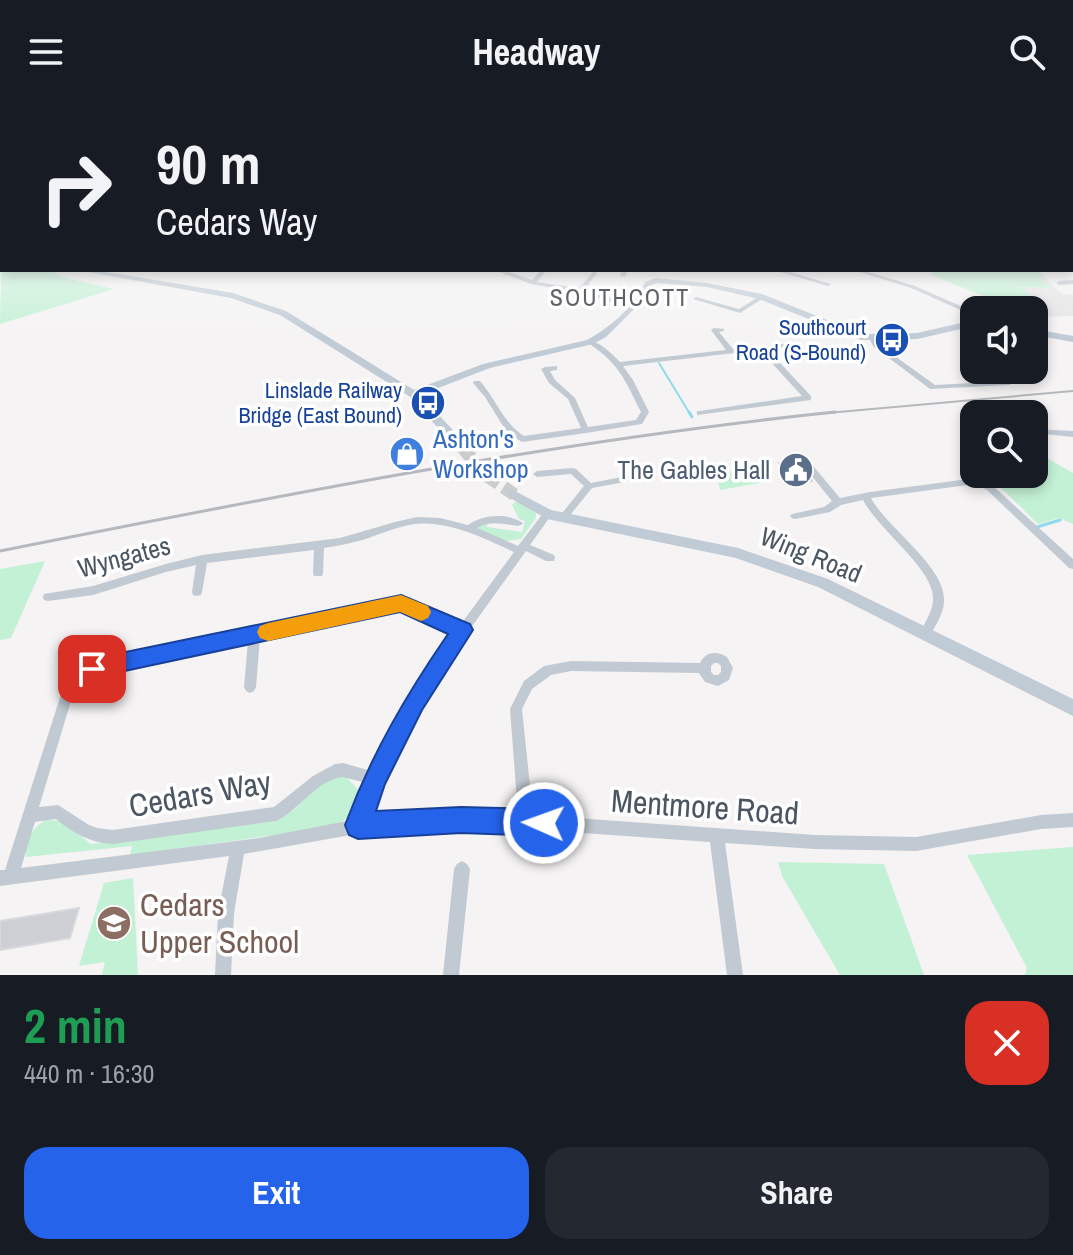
<!DOCTYPE html>
<html lang="en">
<head>
<meta charset="utf-8">
<style>
  :root { --surface:#171b24; --page:#242831; --text:#f1f3f6; --muted:#9ea1a6; --accent:#2563eb }
  body { margin:0; font-family:"Archivo Narrow",sans-serif; background:var(--page); color:var(--text); height:100vh; display:flex; flex-direction:column; font-size:30px; white-space:nowrap }
  * { box-sizing:border-box; margin:0 }
  p { font-size:26px; color:var(--muted) }
  .icon { flex:none; width:44px; height:44px; fill:none; stroke:currentColor; stroke-width:2; stroke-linecap:round; stroke-linejoin:round }
  .map { position:relative; height:871px; overflow:hidden }
  .sheet { display:flex; flex-direction:column; background:var(--surface); flex:1 }
  .sheet>* { flex:none }
  .top-card { position:absolute; left:0px; top:0px; width:1074px; height:168px; box-shadow:0 4px 12px #0003; background:#171b24; color:var(--text); overflow:hidden }
  .fabs { position:absolute; left:960px; top:192px; display:grid; gap:16px }
  .fabs a { display:grid; place-items:center; width:88px; height:88px; border-radius:16px; background:var(--surface); box-shadow:0 4px 12px #0003; font-size:40px }
  .pin { position:absolute; display:grid; place-items:center; width:68px; height:68px; color:#fff; margin:-34px; border-radius:16px; box-shadow:0 4px 12px #0006 }
  .me { position:absolute; width:88px; margin:-44px; rotate:272deg; stroke-linejoin:round; filter:drop-shadow(0 0 6px #0008) }
  .turn { display:flex; align-items:center; gap:28px; height:168px; padding:0 24px; font-size:36px }
  .turn .icon { width:104px; height:104px; stroke-width:2.5 }
  .turn b { display:block; font-size:56px; line-height:68px }
  .round { display:grid; place-items:center; flex:none; width:84px; height:84px; border-radius:24px; background:var(--page) }
  .headline { display:flex; align-items:center; justify-content:space-between; height:136px; padding:0 24px }
  h1 { font-size:48px; font-weight:800; line-height:60px; color:#1e9e55 }
  .action { display:flex; gap:16px; margin-top:auto; padding:16px 24px }
  .action a { flex:1; height:92px; border-radius:24px; background:var(--accent); color:#fff; font-size:32px; font-weight:800; line-height:92px; text-align:center }
  .action a+a { background:var(--page); color:var(--text) }
  header { display:flex; justify-content:space-between; align-items:center; height:104px; padding:0 24px; background:var(--surface); font-size:36px; font-weight:800 }
  .map>svg:first-child { display:block }
  .education { fill:#e6e4e5 }
  .green { fill:#c3f1d5 }
  .lines { fill:none; stroke-linecap:round; stroke-linejoin:round }
  .stream-far1 { stroke:#90daee; stroke-width:2 }
  .stream { stroke:#90daee; stroke-width:3 }
  .building { fill:#cdcfd5; stroke:#d7d9de; stroke-width:2 }
  .secondary-tunnel { stroke:#caccce; stroke-width:13; stroke-dasharray:13 6; stroke-linecap:butt }
  .street { fill:#c1cad2; fill-rule:evenodd }
  .secondary { fill:#c1cbd6; fill-rule:evenodd }
  .rail-far1 { stroke:#b5b8bd; stroke-width:2 }
  .rail { stroke:#b5b8bd; stroke-width:3 }
  .route { fill:#2563eb; stroke:#184099; stroke-width:2 }
  .slow { fill:#f59e0b }
  .labels { text-anchor:middle; stroke-width:7; stroke-linejoin:round; paint-order:stroke }
  .far-transit-label { font-size:22px; fill:#164399; stroke:#fff; text-anchor:end }
  .far-neighbourhood-label { font-size:24px; letter-spacing:2px; fill:#5f6368; stroke:#fff }
  .shop-label { font-size:26px; fill:#366cbe; stroke:#fff; text-anchor:start }
  .service-label { font-size:26px; fill:#4e5e75; stroke:#fff; text-anchor:end }
  .street-label { font-size:26px; fill:#4a5661; stroke:#fff }
  .near-street-label { font-size:32px; fill:#4a5661; stroke:#fff }
  .near-education-label { font-size:32px; fill:#785e54; stroke:#fff; text-anchor:start }
</style>
</head>
<body>
<header><svg class="icon" aria-label="menu" viewBox="0 0 24 24"><path d="M4 6h16M4 12h16M4 18h16"/></svg>Headway<svg class="icon" aria-label="search" viewBox="0 0 24 24"><circle cx="10" cy="10" r="6"/><path d="M15 15l6 6"/></svg></header>
<div class="map">
<svg width="1073" height="871" viewBox="0 0 1073 871">
  <rect width="100%" height="100%" fill="#f5f3f3"/>
  <path class="education" d="M934,166H1037L1062,190L1073,191V212L1034,213V206H1016L930,170Z"/>
  <g class="green">
    <path d="M2,136V166H51L62,173L114,185L0,220Z"/>
    <path d="M934,166H1037L1044,173L1039,174L1050,184L1022,183L1040,204L1016,206L930,170Z"/>
    <path d="M1034,347L1073,369V420L1059,414L1038,420L987,370H1034Z"/>
    <path d="M752,361L769,377L720,386L717,371Z"/>
    <path d="M517,396L536,409V414L521,435L507,437L478,427L476,423L488,417L487,423L522,428L525,417L519,415L512,401Z"/>
    <path d="M45,457L11,534L0,536V465Z"/>
    <path d="M345,671L358,686C357,703 349,715 334,723L130,751L132,742L26,753C25,737 32,723 46,716L61,717L91,740L268,718L295,705L321,678Z"/>
    <path d="M1073,743V871H1025L1027,864L967,751Z"/>
    <path d="M778,758L884,760L924,871H840L782,772Z"/>
    <path d="M133,774L138,871H102L105,858L79,862L104,779Z"/>
  </g>
  <g class="lines">
    <path class="stream-far1" d="M659,259L690,310"/>
    <g class="stream">
      <path d="M689,308L692,313"/>
      <path d="M1037,423L1060,416"/>
    </g>
  </g>
  <g class="building">
    <path d="M795,356L796,357L812,377L793,379L779,359Z"/>
    <path d="M79,804L70,834L0,846V817Z"/>
  </g>
  <g class="lines">
    <path class="secondary-tunnel" d="M463,344L483,369L515,391"/>
    <g class="street">
      <rect x="1072" y="122" width="1" height="4"/>
      <rect x="1072" y="162" width="1" height="4"/>
      <path d="M494,166H503L532,176L541,166H547L537,178L579,184L594,167L597,169L585,185L595,189L639,186L642,188L639,190L604,191L634,202V204L632,205L584,189L531,180Z"/>
      <path d="M622,166H628L625,173L620,172Z"/>
      <path d="M773,166H783L831,180L828,182Z"/>
      <path d="M853,166H862L915,182L974,208V212L911,184Z"/>
      <path d="M1073,176V180L1059,181L1056,179L1059,177Z"/>
      <path d="M760,192L765,193L740,209L693,195L696,193L739,205Z"/>
      <path d="M714,224L724,225V227L719,228L733,245L795,239V241L793,242L767,245L811,292V296L697,311V307H700L802,292L760,246L623,262L633,276L649,308L642,320L586,329L522,338L511,331L505,325L485,293L473,279L474,277H480C496,295 503,319 524,332L581,324L568,295L549,279L541,265L545,263L557,262V266L550,267L555,276L575,294L588,323L636,316L641,308C625,276 619,259 588,239V237C600,237 611,249 620,258L726,246L711,226Z"/>
      <path d="M872,232L874,233L878,240L935,281L1009,277L1013,279L1009,281L930,285L873,242L869,234Z"/>
      <path d="M1034,325L1073,327V333L1034,329Z"/>
      <path d="M801,350L804,351L840,394L870,388L976,374L993,382L1073,455V465L1069,464L987,386L975,380L871,394C887,424 946,463 944,497C944,509 935,522 930,532L926,534L922,532L920,529C925,518 934,505 933,493C932,464 878,425 863,396L841,401L830,408L795,415L792,414L790,412L792,410L824,403L832,397L798,355L797,353Z"/>
      <path d="M573,364L576,365L591,379L652,367L656,370L652,373L592,384L567,415L564,416L559,413L584,382L571,370L537,373L533,370L537,367Z"/>
      <path d="M547,407L552,410L530,441L554,451L555,454L554,457H546L526,447L440,567L418,603L380,678L368,714L461,709L518,710L510,605L524,577L544,562L571,557L700,559C706,547 717,547 727,553L733,564L729,576L718,582L705,578L699,569L571,567L551,571L532,585L522,605L533,711L815,731L916,733L1041,711L1073,709V723L1041,725L916,747L815,745L725,739L743,871H727L710,738L526,725L461,723L373,727L244,750L234,809L231,871H215L218,809L229,752L0,782V766H5L63,584L65,580L88,561L401,495L461,520L514,448C484,434 448,416 414,420C397,423 382,429 366,435C352,439 338,442 324,444L323,469L322,472H314L313,469L314,446L207,459L202,488L201,491L197,492L193,491L192,488L196,461L166,468L93,491L48,497L44,496L43,493L44,490L93,482L166,460L202,451L340,434L395,418L417,413L440,414L468,421C484,410 507,409 523,419L521,421L518,422C503,420 490,416 477,424L518,442L544,408ZM400,504L455,528C422,572 397,619 371,667L343,659L335,660L313,672L274,703L113,726L97,724L89,721L58,701L39,703L74,587L95,570L248,537L244,583L246,587L250,589L254,587L256,583L260,534ZM714,559H718L721,562V568L718,571H714L711,568V562ZM343,673L366,679L352,716L259,734L21,764L35,718L56,715C73,729 90,739 113,740L276,717C300,706 316,676 343,673Z"/>
      <path d="M462,757L467,760L470,765L459,871H443L454,765L457,760Z"/>
    </g>
    <g class="secondary">
      <rect x="0" y="116" width="2" height="5"/>
      <path d="M77,166H95L233,189L286,207L414,286L483,260L587,236C608,225 637,201 645,178L656,174L707,179L762,190L862,230L917,229L974,216V222L917,235L861,236L759,195L707,183L657,179L652,181L649,190L606,233L593,240L490,264L420,291L467,341L469,344L463,348L459,347L409,292L280,211L231,194Z"/>
      <path d="M1034,225L1073,232V238L1034,231Z"/>
      <path d="M515,387L551,406L738,444L828,475L1073,595V612L818,483L736,454L547,415L510,394L508,391L510,388Z"/>
    </g>
    <path class="rail-far1" d="M816,310L1073,287"/>
    <path class="rail" d="M0,447C276,392 554,337 835,308"/>
  </g>
  <linearGradient id="sky" x2="0" y2="1"><stop stop-color="#85c3ea"/><stop offset="0.48" stop-color="#fafafa"/><stop offset="1" stop-color="#fafafa" stop-opacity="0"/></linearGradient>
  <rect width="1073" height="234" fill="url(#sky)"/>
  <path class="route" d="M401,491L470,520L473,526L422,606L385,680L376,707L461,703L544,705L554,709L557,719L554,728L544,732L461,729L358,735L349,731L345,721C371,651 406,591 448,530L400,508L92,574L84,571L81,565L84,558L92,555Z"/>
  <path class="slow" d="M401,491L428,502L431,508L428,514L421,517L400,508L268,537L260,534L257,528L260,522L268,519Z"/>
  <defs>
    <g id="bus-disc" transform="scale(1.8)"><circle r="9.5" fill="#1a4fb4" stroke="#fff"/><path d="M-5-6H5V4H4V6H2V4H-2V6H-4V4H-5ZM-3.5-4V0h7V-4ZM-3.5 1.2v1.5H-2V1.2ZM2 1.2v1.5H3.5V1.2Z" fill="#fff"/></g>
    <g id="shop-disc" transform="scale(1.8)"><circle r="9.5" fill="#3f7fe0" stroke="#fff"/><path d="M-5-2.5h2.3a2.7 3.5 0 0 1 5.4 0H5L5.5 6h-11ZM-1.5-2.5h3a1.5 2.3 0 0 0-3 0Z" fill="#fff"/></g>
    <g id="civic-disc" transform="scale(1.8)"><circle r="9.5" fill="#5c6f8a" stroke="#fff"/><path d="M-.6-6.5H3V-4.5H.6V-3L4-1V1h2V6H-6V1h2V-1L-.6-3ZM-1.2 2.5V6h2.4V2.5Z" fill="#fff"/></g>
    <g id="school-disc" transform="scale(1.8)"><circle r="9.5" fill="#8d6e63" stroke="#fff"/><path d="M0-5L7-2L0 1L-7-2ZM-4 1L0 2.5L4 1V4Q0 6-4 4Z" fill="#fff"/></g>
  </defs>
  <g fill-rule="evenodd">
    <use href="#bus-disc" x="892" y="236"/>
    <use href="#bus-disc" x="428" y="299"/>
    <use href="#shop-disc" x="407" y="350"/>
    <use href="#civic-disc" x="796" y="366"/>
    <use href="#school-disc" x="114" y="819"/>
  </g>
  <g class="labels">
    <g class="far-transit-label">
      <text x="866" y="231">Southcourt<tspan x="866" dy="25">Road (S-Bound)</tspan></text>
      <text x="402" y="294">Linslade Railway<tspan x="402" dy="25">Bridge (East Bound)</tspan></text>
    </g>
    <g class="far-neighbourhood-label">
      <text x="620" y="202">SOUTHCOTT</text>
    </g>
    <g class="shop-label">
      <text x="433" y="344">Ashton's<tspan x="433" dy="30">Workshop</tspan></text>
    </g>
    <g class="service-label">
      <text x="770" y="375">The Gables Hall</text>
    </g>
    <g class="street-label">
      <text transform="translate(811 451) rotate(22)" y="9">Wing Road</text>
      <text transform="translate(124 453) rotate(-15)" y="9">Wyngates</text>
    </g>
    <g class="near-street-label">
      <text transform="translate(200 690) rotate(-10)" y="11">Cedars Way</text>
      <text transform="translate(705 703) rotate(4)" y="11">Mentmore Road</text>
    </g>
    <g class="near-education-label">
      <text x="140" y="812">Cedars<tspan x="140" dy="37">Upper School</tspan></text>
    </g>
  </g>
</svg>
<div class="fabs">
<a><svg class="icon" aria-label="sound" viewBox="0 0 24 24"><path d="M4 9h4l5-4v14l-5-4H4zM17 9q2 3 0 6"/></svg></a>
<a><svg class="icon" aria-label="search" viewBox="0 0 24 24"><circle cx="10" cy="10" r="6"/><path d="M15 15l6 6"/></svg></a>
</div>
<div class="pin" style="left:92px;top:565px;background:#d93025"><svg class="icon" aria-label="arrive" viewBox="0 0 24 24"><path d="M6 21V4h12l-3 4 3 4H6"/></svg></div>
<svg class="me" style="left:544px;top:719px" viewBox="-20 -20 40 40"><circle r="17" fill="#2563eb" stroke="#fff" stroke-width="3"/><path d="M0-11L8 9 0 5-8 9z" fill="#fff"/></svg>
<div class="top-card">
<div class="turn"><svg class="icon" aria-label="right" viewBox="0 0 24 24"><path d="M7 20v-9h11M14 6l5 5-5 5"/></svg><div><b>90 m</b>Cedars Way</div></div>
</div>
</div>
<section class="sheet">
<div class="headline"><div><h1>2 min</h1><p>440 m · 16:30</p></div><a class="round" style="background:#d93025;color:#fff"><svg class="icon" aria-label="close" viewBox="0 0 24 24"><path d="M6 6l12 12M18 6L6 18"/></svg></a></div>
<div class="action"><a>Exit</a><a>Share</a></div>
</section>
</body>
</html>
